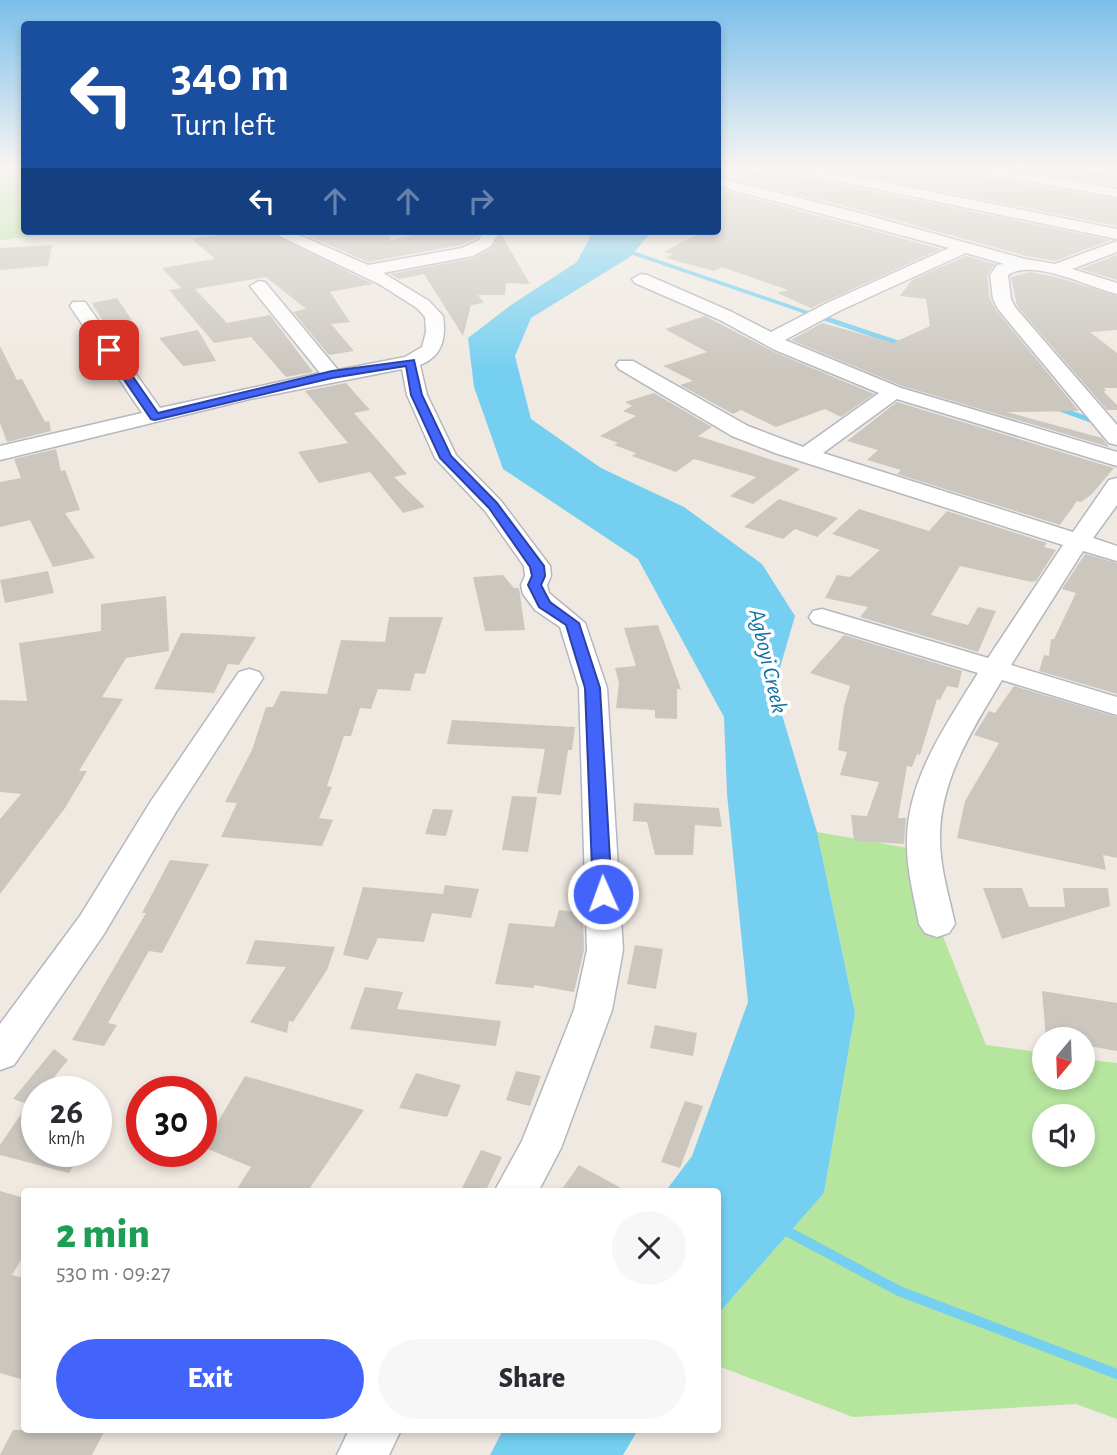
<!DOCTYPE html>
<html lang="en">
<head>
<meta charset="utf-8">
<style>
  :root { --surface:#fff; --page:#f7f7f7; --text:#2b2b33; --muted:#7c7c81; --accent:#4264fb }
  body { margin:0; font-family:"Alegreya Sans",sans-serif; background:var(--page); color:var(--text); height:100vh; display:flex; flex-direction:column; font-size:26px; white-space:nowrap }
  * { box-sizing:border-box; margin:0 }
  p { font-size:23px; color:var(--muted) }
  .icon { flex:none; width:38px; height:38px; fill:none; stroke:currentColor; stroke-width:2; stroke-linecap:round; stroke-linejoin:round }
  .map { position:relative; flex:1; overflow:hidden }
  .side { position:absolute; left:21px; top:1188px; width:700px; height:245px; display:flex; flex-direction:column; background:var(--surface); border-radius:7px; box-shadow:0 4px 10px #0003 }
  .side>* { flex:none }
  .top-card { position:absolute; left:21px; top:21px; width:700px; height:214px; border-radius:7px; box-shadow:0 4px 10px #0003; background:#1a4fa0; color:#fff; overflow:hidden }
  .needle { width:46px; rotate:199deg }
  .controls { position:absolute; left:1032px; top:1027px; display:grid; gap:14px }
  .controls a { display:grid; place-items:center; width:63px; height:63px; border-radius:50%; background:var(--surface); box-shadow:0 4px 10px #0003; font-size:35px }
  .speed { position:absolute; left:21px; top:1076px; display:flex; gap:14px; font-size:35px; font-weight:700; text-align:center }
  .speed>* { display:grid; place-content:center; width:91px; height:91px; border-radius:50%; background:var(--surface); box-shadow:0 4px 10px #0003; line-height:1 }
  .speed small { font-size:18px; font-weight:400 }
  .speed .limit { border:10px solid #d22; background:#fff; color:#111 }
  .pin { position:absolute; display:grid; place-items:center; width:60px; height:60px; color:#fff; margin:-30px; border-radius:14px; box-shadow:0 4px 10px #0006 }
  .me { position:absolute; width:77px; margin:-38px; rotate:358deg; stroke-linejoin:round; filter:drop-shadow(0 0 5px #0008) }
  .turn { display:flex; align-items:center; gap:24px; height:147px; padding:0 35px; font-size:32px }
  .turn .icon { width:91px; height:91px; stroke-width:2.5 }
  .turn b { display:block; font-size:49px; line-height:60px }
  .lanes { display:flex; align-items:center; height:66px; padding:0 35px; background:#0003; justify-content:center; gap:35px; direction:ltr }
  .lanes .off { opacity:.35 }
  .round { display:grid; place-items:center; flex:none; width:74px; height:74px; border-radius:37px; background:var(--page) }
  .overview { display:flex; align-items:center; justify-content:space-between; height:119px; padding:0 35px }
  h1 { font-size:42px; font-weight:800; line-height:52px; color:#1e9e55 }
  .action { display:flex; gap:14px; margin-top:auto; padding:14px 35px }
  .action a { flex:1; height:80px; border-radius:42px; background:var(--accent); color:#fff; font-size:28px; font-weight:800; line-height:80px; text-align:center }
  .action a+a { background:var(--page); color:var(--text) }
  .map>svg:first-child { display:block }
  .green { fill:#b6e59e; fill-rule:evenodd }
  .water { fill:#75cff0 }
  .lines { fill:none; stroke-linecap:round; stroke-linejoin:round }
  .stream-far2 { stroke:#75cff0; stroke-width:3.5 }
  .stream-far1 { stroke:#75cff0; stroke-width:5 }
  .stream { stroke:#75cff0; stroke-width:10 }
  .building { fill:#cbc7bf }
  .minor-casing { stroke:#b4b7c1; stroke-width:3 }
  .minor { fill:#fff; fill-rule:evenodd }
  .route { fill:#4264fb; stroke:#2b41a3; stroke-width:2 }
  .labels { text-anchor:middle; stroke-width:7; stroke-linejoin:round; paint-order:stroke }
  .water-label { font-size:23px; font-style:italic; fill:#0d6fa3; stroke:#fff }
</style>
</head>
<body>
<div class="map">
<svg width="1117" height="1455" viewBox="0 0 1117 1455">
  <rect width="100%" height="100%" fill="#efe9e1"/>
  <g class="green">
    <path d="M0,169H24V231H77L0,240Z"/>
    <path d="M817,832L908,848L986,1045L1045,1053V1078H1083V1059L1117,1063V1419L1076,1404L853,1417L718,1366V1314L824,1193L855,1013ZM1045,1116H1083V1155H1045Z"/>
  </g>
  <g class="water">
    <path d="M593,231H652L630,257L531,318L515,356L531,419L601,468L684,507L762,564L795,616L774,688L817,832L855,1013L824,1193L718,1314V1192H665L692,1156L748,1002L727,794L724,717L638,559L503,469L474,387L468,338L511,305L577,262Z"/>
    <path d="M503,1430H638L623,1455H490Z"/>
  </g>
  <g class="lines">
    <path class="stream-far2" d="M627,251L817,316"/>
    <g class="stream-far1">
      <path d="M812,314L904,345"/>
      <path d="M1057,408L1096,422L1117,426"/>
    </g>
    <path class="stream" d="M781,1228L899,1291L1117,1374"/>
  </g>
  <g class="building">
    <path d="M760,169H790L798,176L1111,240L1055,261L1026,256L853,208L736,180Z"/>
    <path d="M831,169H969L978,176L1117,199V226Z"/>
    <path d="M1016,169H1081L1117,175V186Z"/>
    <path d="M730,192L941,249L811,308L777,293L788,290L722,267L714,271L665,258L673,254L664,252L703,231H718V198Z"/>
    <path d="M238,231H267L373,284L330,292L350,322L331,324L354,351L329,355L293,312L306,309L266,277L195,289L227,323L270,315L313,372L286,377L251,337L214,343L169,290L181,288L162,268L215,259L192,239Z"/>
    <path d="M297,231H389L390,241L429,231H481L477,238L461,245L368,262Z"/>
    <path d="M501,234L530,284L506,283L505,295H478L484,303L471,305L463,336L424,274L399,279L390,274L474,258L492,248Z"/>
    <path d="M52,245L48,266L0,270V248Z"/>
    <path d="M1117,255V280L1080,269Z"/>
    <path d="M966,256L995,264L987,275L990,299L996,310L1079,411L1007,412L1102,438L1109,447L902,386L791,340L822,323L893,343L930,326L926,299L900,296L912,280Z"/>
    <path d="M1031,272L1060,278L1117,296V330L1090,332L1117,353V388H1104L1106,391H1103L1117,405V410H1107L1017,306L1011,277Z"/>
    <path d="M117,298L133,322L106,326L92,303Z"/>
    <path d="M705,316L774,352L874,394L841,417L825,409L776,427L741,410L733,414L680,385L693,381L663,366L707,352L665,329Z"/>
    <path d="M198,330L216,361L183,366L159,338Z"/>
    <path d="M0,346L17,380L22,379L45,422L49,421L51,431L7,442L0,423Z"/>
    <path d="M346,383L370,410L354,413L407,474L394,477L425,507L403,513L370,472L319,483L298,452L348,443L305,391Z"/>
    <path d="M654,393L712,427L698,436L800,469L753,504L730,496L756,477L694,459L676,472L632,456L636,453L614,445L618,443L600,436L636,416L623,411L632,406L625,402Z"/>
    <path d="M897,402L1094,462L1114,468L1092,494L1081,502L1077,501L1060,525L897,474L901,470L867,460L878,450L847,441Z"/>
    <path d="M56,449L61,471L65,470L80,510L65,513L95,558L53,567L30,520L0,527V482L21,478L14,459Z"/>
    <path d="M779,499L838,518L817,537L795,529L783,539L744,527Z"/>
    <path d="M859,509L929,531L947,511L1047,543L1044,547L1056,550L1036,581L1032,582L960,566L931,615L968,625L978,607L996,611L978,652L860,617L868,607L825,598L837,575L850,577L880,550L832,534Z"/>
    <path d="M1085,554L1117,563V694L1039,671L1044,655L1049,656L1051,639H1054L1076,593L1062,589Z"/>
    <path d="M48,571L54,593L5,603L0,580Z"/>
    <path d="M503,575L514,588H519L525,630L485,631L473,577Z"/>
    <path d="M166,596L169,651L126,658L102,697L123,699L79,771H87L65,808L0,894V819L21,794L0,792V700L27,701L19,643L101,631V604Z"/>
    <path d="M389,617H443L425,674L415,673L410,691L378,689L371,709L360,708L351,736H344L327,786L332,787L319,818L333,820L322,846L221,837L237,803L225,802L252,750L266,707H273L281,691L327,694L341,640L385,642Z"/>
    <path d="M658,625L681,689H677V719L655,718V710L616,708L619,683L615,668L636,666L624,628Z"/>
    <path d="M181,633L204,634L256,637L239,665L228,664L214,693L154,689Z"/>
    <path d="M844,635L962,671L958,688L947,686L940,700L937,699L920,755L917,754L912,767L907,766L898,818H906L904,844L854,841L851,815L867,816L879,782L840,775L847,752L838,750L844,706L850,686L810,673Z"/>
    <path d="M1014,686L1117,717V858L1103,855L1106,870L957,838L965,801L999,743L974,735L989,711L995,713Z"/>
    <path d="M452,720L575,727L572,750H568L561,795L537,793L545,749L447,744Z"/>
    <path d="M512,796L537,797L528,852L502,850Z"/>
    <path d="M634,803L719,808L722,827L695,825L693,855H655L647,822L633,821Z"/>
    <path d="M433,809L453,810L446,836L425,834Z"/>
    <path d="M170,860L209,864L162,953L149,951L108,1023L117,1025L104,1046L72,1040L146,913H142Z"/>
    <path d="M445,885L479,889L471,918L432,913L424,942L378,938L368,960L343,955L363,887L443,894Z"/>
    <path d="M983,888H1022L1029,907H1065L1063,888H1108L1110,906L1002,939Z"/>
    <path d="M559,910L583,913L584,950L574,992L534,985V988L495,984L509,923L554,927Z"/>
    <path d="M255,940L335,947L327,970L293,1022L289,1021L287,1033L250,1022L286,967L246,964Z"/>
    <path d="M635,945L663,949L656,989L627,984Z"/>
    <path d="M365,987L403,992L397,1009L501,1021L496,1046L350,1029Z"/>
    <path d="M1042,991L1117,1003V1051L1083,1045V1040H1046Z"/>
    <path d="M655,1025L697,1033L693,1056L650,1048Z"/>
    <path d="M54,1049L68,1060L42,1092H37V1152H82L69,1173L0,1155V1145L28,1104L13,1099Z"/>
    <path d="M516,1071L541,1076L530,1106L506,1100Z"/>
    <path d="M416,1073L461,1085L447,1117L399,1108Z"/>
    <path d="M245,1076L364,1110L307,1192H235L251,1167L203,1147Z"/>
    <path d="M685,1101L703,1106L680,1168L661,1162Z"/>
    <path d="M481,1150L502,1157L485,1192H460Z"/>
    <path d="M579,1165L628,1192H560Z"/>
    <path d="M0,1191L24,1198V1255L12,1275L24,1278V1380L0,1373Z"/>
    <path d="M13,1430H105L92,1455H0Z"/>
  </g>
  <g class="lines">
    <g class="minor-casing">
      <g id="minor">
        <path d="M792,169H819L1117,229V239L799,173Z"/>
        <path d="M971,169H1002L1117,189V197L978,173Z"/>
        <path d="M718,178L852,211L1025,259L1055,264L1117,241V252L1072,269L1117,283V294C1089,287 1032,258 1008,275L1011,299L1015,307L1117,425V445L1109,443L998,309L993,299L990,275L997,265L1004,264L966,253L839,311L785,340L901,388L1117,452V466L897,399L823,453L1073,532L1109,480L1117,478V505L1093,538L1117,546V561L1083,551L1011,665L1117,697V715L1002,680C973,728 939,781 940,839C940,868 949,896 955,924L949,933L937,937L925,933L919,924C914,896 906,868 907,839C908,778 947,723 978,673L813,623L809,617L813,611L822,609L988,658L1063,545L775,453L732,436L619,369L616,365L619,361H633L748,426L803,447L879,393L775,350L720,320L635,283L632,279L641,274L647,275L732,312L771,332L827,303L949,248L718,186Z"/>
        <path d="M269,231H290L368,265L462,248L479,240L484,231H500L491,246L473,256L383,273L429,301L443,316C446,338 443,356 420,365L427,395L456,455L501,501L550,566L551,576L547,585L549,593L585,623L607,688L623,950L612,1010L561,1148L538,1192H494L522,1141L574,1010L587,950L579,688L560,627L535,610L523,594L521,585L525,576L524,566L485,511L435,458L407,395L402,369L250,399L0,460V446L142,413L70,306L73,302H85L160,408L320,373L250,286L259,281L265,282L338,370L405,357L422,347L426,332L425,317L417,308L379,284Z"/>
        <path d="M249,669L259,672L263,678L176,812L104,934L14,1065L0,1070V1024L80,916L151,801L239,672Z"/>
        <path d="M349,1430H401L389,1455H337Z"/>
      </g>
    </g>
    <use href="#minor" class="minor"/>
  </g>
  <linearGradient id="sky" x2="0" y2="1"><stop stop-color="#7abfeb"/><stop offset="0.45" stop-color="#f8f5f2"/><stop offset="1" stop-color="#f8f5f2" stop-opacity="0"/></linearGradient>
  <rect width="1117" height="372" fill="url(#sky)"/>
  <path class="route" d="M109,347L113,348L158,413L332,371L414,360L422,395L451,456L497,503L544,566L545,576L541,585L550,602L579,623L600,688L612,894L609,899H596L593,894L585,688L566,625L539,607L528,585L532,576L530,567L489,508L440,458L411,395L406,366L332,378L155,420L151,419L104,350Z"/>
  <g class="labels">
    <g class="water-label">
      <text transform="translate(769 661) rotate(77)" y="8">Agboyi Creek</text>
    </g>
  </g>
</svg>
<div class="controls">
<a><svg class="needle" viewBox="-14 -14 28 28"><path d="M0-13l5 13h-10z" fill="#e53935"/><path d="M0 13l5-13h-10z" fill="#7c7c81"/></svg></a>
<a><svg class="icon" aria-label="sound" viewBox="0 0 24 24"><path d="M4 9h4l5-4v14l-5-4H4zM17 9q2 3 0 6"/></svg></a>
</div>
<div class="speed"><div>26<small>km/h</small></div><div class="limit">30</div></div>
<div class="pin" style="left:109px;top:350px;background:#d93025"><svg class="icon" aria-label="arrive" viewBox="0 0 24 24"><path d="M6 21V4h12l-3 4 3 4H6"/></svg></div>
<svg class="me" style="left:603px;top:894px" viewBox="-20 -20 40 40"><circle r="17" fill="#4264fb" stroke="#fff" stroke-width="3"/><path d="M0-11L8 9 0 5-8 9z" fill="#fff"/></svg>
<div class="top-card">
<div class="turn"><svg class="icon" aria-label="left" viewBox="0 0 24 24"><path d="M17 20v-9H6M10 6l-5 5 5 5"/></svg><div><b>340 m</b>Turn left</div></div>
<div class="lanes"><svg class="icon" aria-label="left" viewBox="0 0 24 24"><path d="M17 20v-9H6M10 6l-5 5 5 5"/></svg><svg class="icon off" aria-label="ahead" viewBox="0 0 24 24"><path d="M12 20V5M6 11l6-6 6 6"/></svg><svg class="icon off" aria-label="ahead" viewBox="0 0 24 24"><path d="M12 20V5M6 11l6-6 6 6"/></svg><svg class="icon off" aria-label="right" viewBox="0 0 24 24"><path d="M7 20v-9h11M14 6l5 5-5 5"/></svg></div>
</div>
<section class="side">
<div class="overview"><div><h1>2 min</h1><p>530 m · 09:27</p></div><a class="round"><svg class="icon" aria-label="close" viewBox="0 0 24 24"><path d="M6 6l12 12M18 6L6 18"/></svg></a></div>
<div class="action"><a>Exit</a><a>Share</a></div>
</section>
</div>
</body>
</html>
